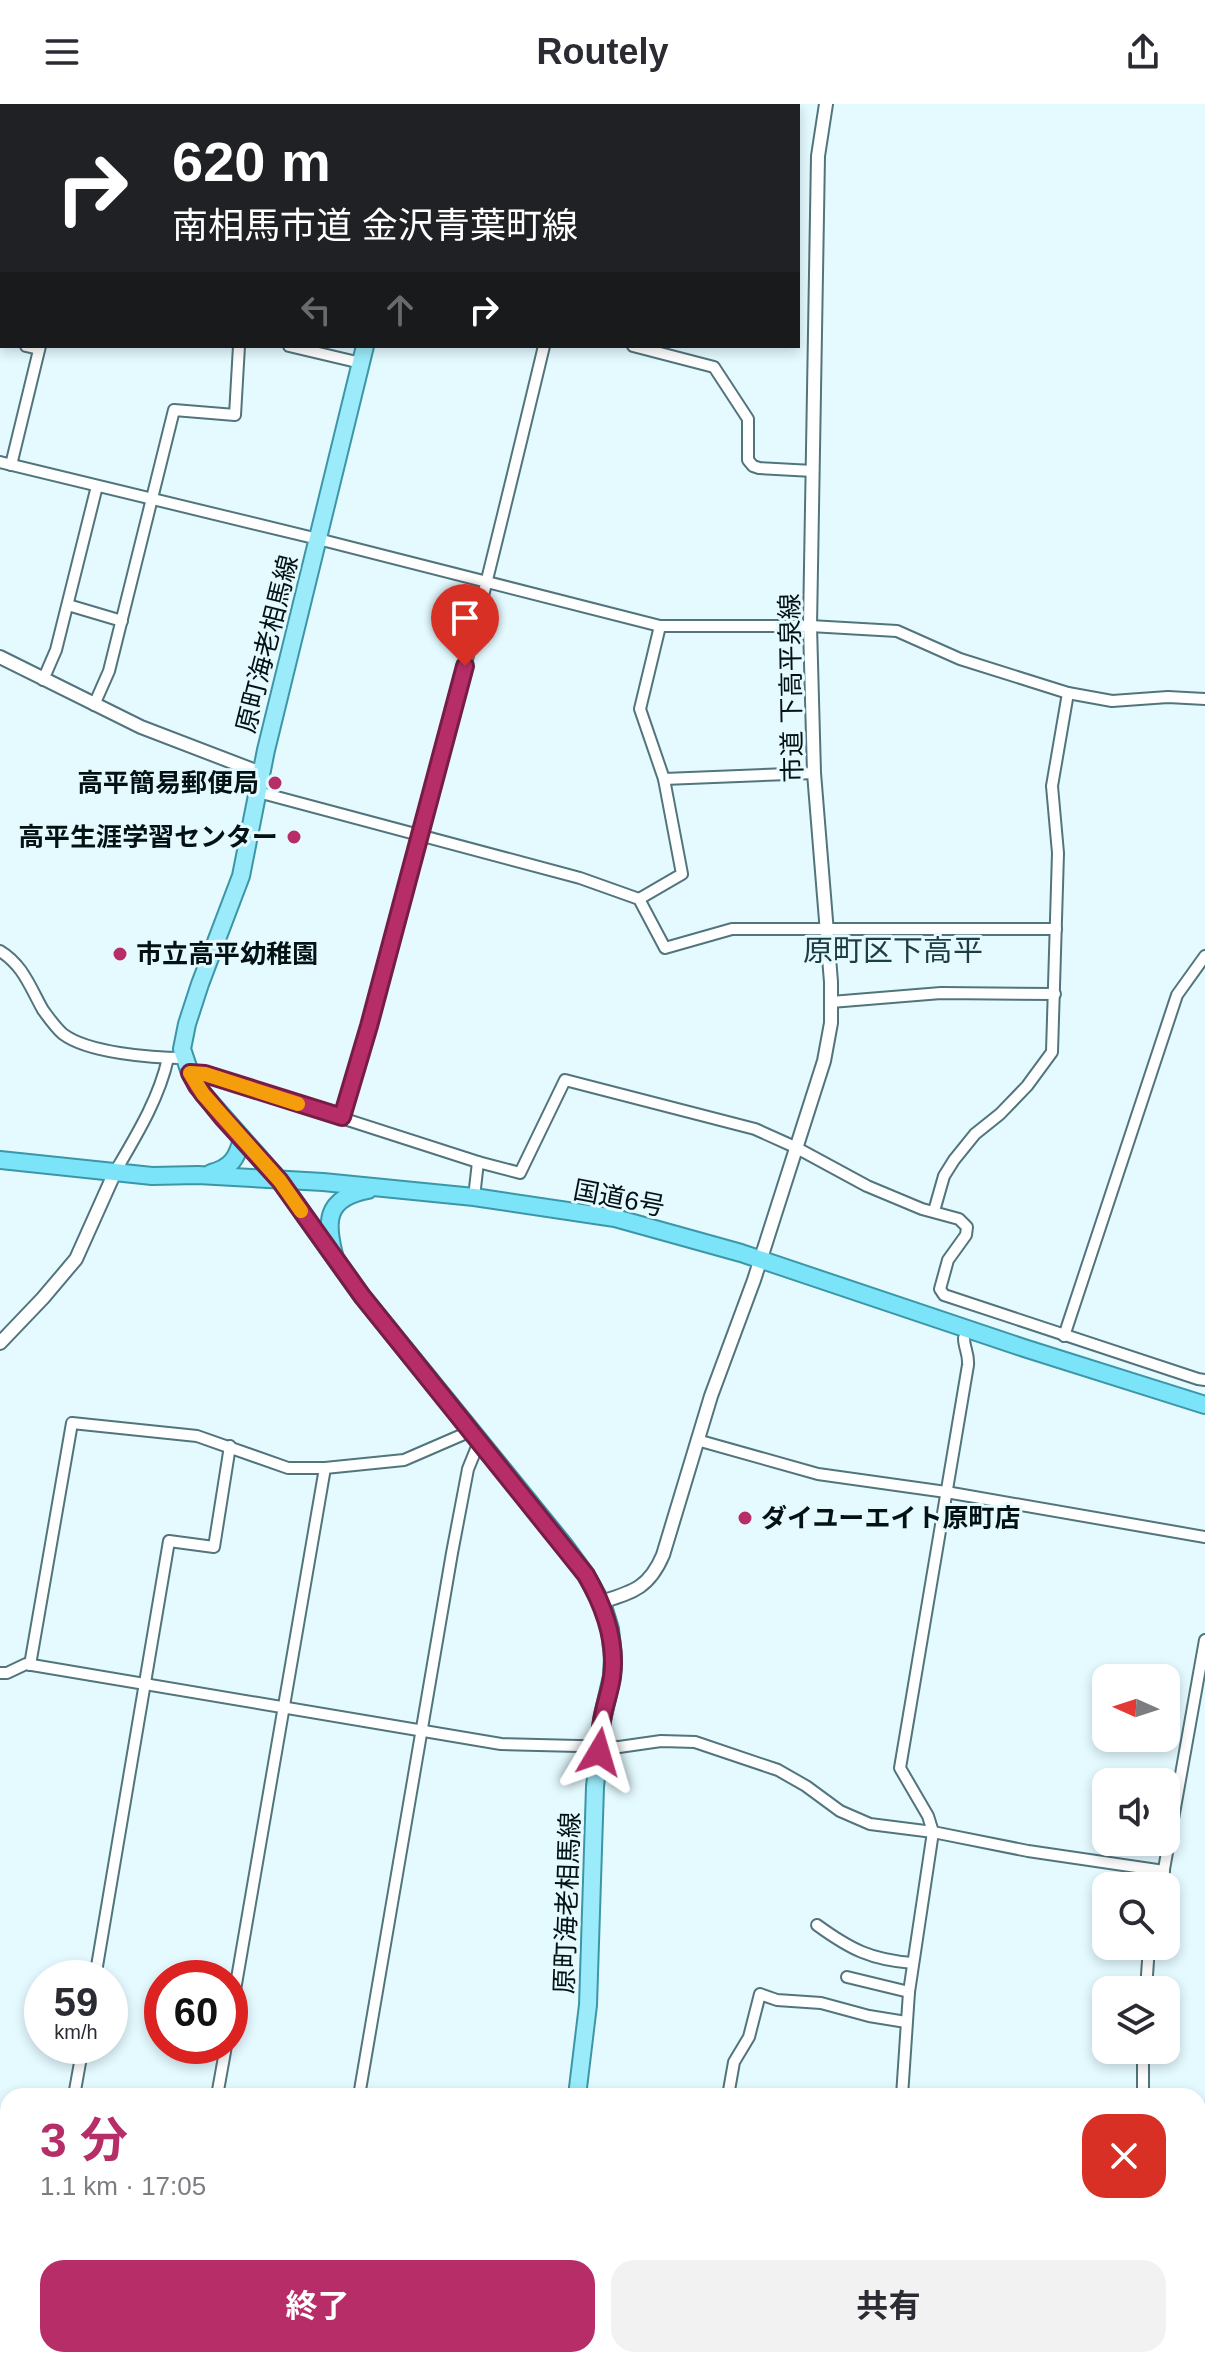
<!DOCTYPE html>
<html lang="ja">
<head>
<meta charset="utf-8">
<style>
  :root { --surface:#fff; --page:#f2f2f3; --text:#2b2b33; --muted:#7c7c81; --accent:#b72d68 }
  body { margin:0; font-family:Helvetica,"Noto Sans JP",sans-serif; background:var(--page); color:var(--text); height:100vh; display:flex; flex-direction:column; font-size:30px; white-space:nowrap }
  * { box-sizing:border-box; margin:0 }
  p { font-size:26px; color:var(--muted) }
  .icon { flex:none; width:44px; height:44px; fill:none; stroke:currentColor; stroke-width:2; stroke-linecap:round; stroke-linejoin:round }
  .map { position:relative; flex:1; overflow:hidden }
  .sheet { position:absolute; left:0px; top:1984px; width:1206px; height:280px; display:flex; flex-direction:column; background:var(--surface); border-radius:24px 24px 0 0; box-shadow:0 4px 12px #0003 }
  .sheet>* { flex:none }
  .hud { position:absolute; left:0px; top:0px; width:800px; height:244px; box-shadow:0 4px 12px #0003; background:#202124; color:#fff; overflow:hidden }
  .needle { width:52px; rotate:273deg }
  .tools { position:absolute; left:1092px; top:1560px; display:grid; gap:16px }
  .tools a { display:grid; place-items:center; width:88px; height:88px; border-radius:16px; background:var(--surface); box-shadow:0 4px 12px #0003; font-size:40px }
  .speed { position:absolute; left:24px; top:1856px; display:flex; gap:16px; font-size:40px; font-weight:700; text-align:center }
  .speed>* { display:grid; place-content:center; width:104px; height:104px; border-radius:50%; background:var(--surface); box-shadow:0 4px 12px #0003; line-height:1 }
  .speed small { font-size:20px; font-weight:400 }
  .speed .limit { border:12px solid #d22; background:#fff; color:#111 }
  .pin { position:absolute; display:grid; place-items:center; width:68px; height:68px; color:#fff; margin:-82px -34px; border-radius:50% 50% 50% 0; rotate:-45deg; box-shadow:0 0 8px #0007 }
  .pin .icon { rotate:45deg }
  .me { position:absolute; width:88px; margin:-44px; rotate:7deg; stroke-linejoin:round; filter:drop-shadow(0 0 6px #0008) }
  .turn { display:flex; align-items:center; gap:28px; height:168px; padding:0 40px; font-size:36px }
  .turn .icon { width:104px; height:104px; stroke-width:2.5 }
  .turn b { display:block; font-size:56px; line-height:68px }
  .lanes { display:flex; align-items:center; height:76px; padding:0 40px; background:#0003; justify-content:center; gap:40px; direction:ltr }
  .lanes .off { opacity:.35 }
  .round { display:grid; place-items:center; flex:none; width:84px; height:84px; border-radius:24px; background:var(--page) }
  .headline { display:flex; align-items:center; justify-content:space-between; height:136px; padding:0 40px }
  h1 { font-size:48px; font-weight:700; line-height:60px; color:var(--accent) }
  .button { display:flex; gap:16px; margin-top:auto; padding:16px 40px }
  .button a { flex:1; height:92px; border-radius:24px; background:var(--accent); color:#fff; font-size:32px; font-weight:700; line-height:92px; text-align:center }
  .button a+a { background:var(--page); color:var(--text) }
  header { display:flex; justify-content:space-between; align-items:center; height:104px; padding:0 40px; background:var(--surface); font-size:36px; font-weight:700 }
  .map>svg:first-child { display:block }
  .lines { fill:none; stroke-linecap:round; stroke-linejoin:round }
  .minor-casing { stroke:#52747c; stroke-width:14 }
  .tertiary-casing { stroke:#52747c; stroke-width:16 }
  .primary-casing { stroke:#3c96a7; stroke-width:20 }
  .trunk-casing { stroke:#3c96a7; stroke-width:20 }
  .minor { stroke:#fff; stroke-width:10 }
  .tertiary { stroke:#fff; stroke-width:12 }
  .primary { stroke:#9cebfa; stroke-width:16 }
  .trunk { stroke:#7be4f8; stroke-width:16 }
  .route-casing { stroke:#771d44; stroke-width:20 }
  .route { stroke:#b72d68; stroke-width:14 }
  .slow { stroke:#f59e0b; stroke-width:14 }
  .poi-dot { fill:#b72d68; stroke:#e4faff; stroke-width:3 }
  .labels { text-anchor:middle; stroke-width:6; stroke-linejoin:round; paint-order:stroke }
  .street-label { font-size:26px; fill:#051214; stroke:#e4faff }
  .poi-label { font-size:26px; font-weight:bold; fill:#051214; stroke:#e4faff; text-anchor:end }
  .quarter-label { font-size:30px; fill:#1c3d44; stroke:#e4faff }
</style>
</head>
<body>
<header><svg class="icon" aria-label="menu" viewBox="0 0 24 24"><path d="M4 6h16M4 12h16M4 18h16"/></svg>Routely<svg class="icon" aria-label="share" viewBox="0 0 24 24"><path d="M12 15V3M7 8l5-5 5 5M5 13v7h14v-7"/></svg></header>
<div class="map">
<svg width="1205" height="2264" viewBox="0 0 1205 2264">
  <rect width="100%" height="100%" fill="#e4faff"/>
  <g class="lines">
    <g class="minor-casing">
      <g id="minor">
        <path d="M271,2V0"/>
        <path d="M603,2L604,0"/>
        <path d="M0,7L2,3"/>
        <path d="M0,91L2,92"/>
        <path d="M0,235L2,236"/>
        <path d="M26,242L39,245"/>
        <path d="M289,242L361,259"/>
        <path d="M633,242L714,263L748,315V356L753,362L759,364L813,367"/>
        <path d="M0,358L318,435L660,522H810L897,527L960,555L1068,589L1112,597L1168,593L1205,595"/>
        <path d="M11,361L40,242"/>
        <path d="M68,501L122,517"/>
        <path d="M43,576L56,546L97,382"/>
        <path d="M94,601L109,567L174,306L235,311L239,242"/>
        <path d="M664,675L814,669"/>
        <path d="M258,688L580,774L639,795L665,844L732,825H1056"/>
        <path d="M639,795L682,770L664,675L640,605L660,522"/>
        <path d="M0,847C23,861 30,883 43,906C49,914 55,923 63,930C88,949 152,954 184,954"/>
        <path d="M831,898L941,889L1055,890"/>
        <path d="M190,969L205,970L478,1058L520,1069L565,976L755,1025L795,1043L867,1082L922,1105L959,1115L967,1123L966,1131L948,1156L940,1185L944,1191L1198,1275L1205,1276"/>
        <path d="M342,1013C418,759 482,500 544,242"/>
        <path d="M115,1068C136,1032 159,995 168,954"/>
        <path d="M474,1093L478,1058"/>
        <path d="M934,1107L944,1072L954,1056L975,1030L1000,1010L1027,982L1052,948L1058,749L1052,682L1068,589"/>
        <path d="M1064,1232L1177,891L1205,852"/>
        <path d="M697,1336L818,1370L946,1388L1205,1433"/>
        <path d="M30,1561L72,1319L197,1332L288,1364H325L404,1356L471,1327"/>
        <path d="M0,1569H7L26,1560L501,1640L619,1643L661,1637L695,1638L778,1666L806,1682L840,1707L870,1720L933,1728L1028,1747L1164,1767"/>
        <path d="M1161,1782L1205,1536"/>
        <path d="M817,1821C850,1845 871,1856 913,1859"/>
        <path d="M847,1873L909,1888"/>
        <path d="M95,1874L169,1437L214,1443L230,1342"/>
        <path d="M1146,1886L1149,1842"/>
        <path d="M230,1915L325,1364"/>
        <path d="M74,1992L83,1942"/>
        <path d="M217,1992L226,1942"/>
        <path d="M359,1992L452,1449L468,1365L479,1338"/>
        <path d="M728,1992L734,1958L749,1933L760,1890L777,1896L821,1899L869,1912L906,1918"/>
        <path d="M902,1992L909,1888L933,1728L928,1712L900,1664L968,1261C969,1250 964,1244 964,1234"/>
        <path d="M1143,1992V1946"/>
        <path d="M1198,2092L1205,2095"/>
        <path d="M0,2155L8,2156"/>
        <path d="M28,2264L29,2256"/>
        <path d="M171,2264L172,2256"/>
        <path d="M311,2264L313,2256"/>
        <path d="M865,2264L867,2256"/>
        <path d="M1077,2264L1079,2256"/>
      </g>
    </g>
    <g class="tertiary-casing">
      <g id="tertiary">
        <path d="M0,553L141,623L261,669"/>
        <path d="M0,1239L43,1194L76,1155L115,1068"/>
        <path d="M601,1498C633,1488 649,1484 663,1451L711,1292L754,1176L824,957L831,919V878L814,669L810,522L818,52L826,0"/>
      </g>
    </g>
    <g class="primary-casing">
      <g id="primary">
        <path d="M424,2L425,0"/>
        <path d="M365,242L266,646L241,772L200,880L187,920L182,945L190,969L203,990L280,1077L362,1192L564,1441L586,1471L603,1502L610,1525L613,1554L612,1572L602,1616L595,1683L588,1901L577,1992"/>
        <path d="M536,2264L537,2256"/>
      </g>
    </g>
    <g class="trunk-casing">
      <g id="trunk">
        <path d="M0,1056L152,1072L198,1071L323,1078L474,1093L615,1114L741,1149L1024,1244L1205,1301"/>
        <path d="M211,1069C231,1064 237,1054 242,1035"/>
        <path d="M335,1154C325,1118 325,1094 368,1086"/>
      </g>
    </g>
    <use href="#minor" class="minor"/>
    <use href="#tertiary" class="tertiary"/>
    <use href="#primary" class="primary"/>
    <use href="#trunk" class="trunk"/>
  </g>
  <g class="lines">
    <g class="route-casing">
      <path id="route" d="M465,562L369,922L342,1013L205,970L190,969L197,982L222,1013L280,1077L362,1192L586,1471C604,1502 617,1536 612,1573C610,1588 604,1602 602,1617C600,1627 600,1638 599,1648"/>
    </g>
    <use href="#route" class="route"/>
    <path class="slow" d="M298,1000L205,970L190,969L203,990L280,1077L301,1107"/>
  </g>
  <g class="poi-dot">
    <circle cx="275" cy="679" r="8"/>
    <circle cx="294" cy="733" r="8"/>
    <circle cx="120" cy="850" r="8"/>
    <circle cx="745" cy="1414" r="8"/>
  </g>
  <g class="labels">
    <g class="street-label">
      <text transform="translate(267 540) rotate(-76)" y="9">原町海老相馬線</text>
      <text transform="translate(791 584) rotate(-91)" y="9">市道 下高平泉線</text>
      <text transform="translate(619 1094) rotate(11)" y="9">国道6号</text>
      <text transform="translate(567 1799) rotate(-88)" y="9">原町海老相馬線</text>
    </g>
    <g class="poi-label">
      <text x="259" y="688">高平簡易郵便局</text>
      <text x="278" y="742">高平生涯学習センター</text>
      <text x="136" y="859" text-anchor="start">市立高平幼稚園</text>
      <text x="761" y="1423" text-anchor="start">ダイユーエイト原町店</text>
    </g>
    <g class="quarter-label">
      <text x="893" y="857">原町区下高平</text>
    </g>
  </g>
</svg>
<div class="tools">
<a><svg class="needle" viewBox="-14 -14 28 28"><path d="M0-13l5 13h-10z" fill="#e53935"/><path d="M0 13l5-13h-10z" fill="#7c7c81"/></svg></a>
<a><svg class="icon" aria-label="sound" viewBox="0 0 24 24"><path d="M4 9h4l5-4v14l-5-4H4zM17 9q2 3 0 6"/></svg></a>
<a><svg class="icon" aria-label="search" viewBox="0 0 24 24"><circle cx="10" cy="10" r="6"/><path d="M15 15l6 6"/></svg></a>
<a><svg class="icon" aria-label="layers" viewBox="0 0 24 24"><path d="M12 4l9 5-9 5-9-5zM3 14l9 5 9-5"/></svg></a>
</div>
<div class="speed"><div>59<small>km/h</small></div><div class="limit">60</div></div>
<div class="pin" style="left:465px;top:562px;background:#d93025"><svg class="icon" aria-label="arrive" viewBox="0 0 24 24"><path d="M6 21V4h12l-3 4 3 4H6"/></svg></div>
<svg class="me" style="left:599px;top:1648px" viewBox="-20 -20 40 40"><path d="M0-17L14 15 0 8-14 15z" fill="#b72d68" stroke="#fff" stroke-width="4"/></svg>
<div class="hud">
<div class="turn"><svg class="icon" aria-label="right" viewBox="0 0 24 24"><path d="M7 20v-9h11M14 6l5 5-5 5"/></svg><div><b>620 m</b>南相馬市道 金沢青葉町線</div></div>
<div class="lanes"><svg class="icon off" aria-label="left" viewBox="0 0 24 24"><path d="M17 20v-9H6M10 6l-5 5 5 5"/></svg><svg class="icon off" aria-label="ahead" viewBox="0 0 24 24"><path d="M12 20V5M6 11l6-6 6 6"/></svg><svg class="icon" aria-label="right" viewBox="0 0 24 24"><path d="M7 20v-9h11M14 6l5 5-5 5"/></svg></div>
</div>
<section class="sheet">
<div class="headline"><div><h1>3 分</h1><p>1.1 km · 17:05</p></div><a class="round" style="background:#d93025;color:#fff"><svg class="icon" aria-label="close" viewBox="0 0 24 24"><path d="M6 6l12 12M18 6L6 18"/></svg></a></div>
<div class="button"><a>終了</a><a>共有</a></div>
</section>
</div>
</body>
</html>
